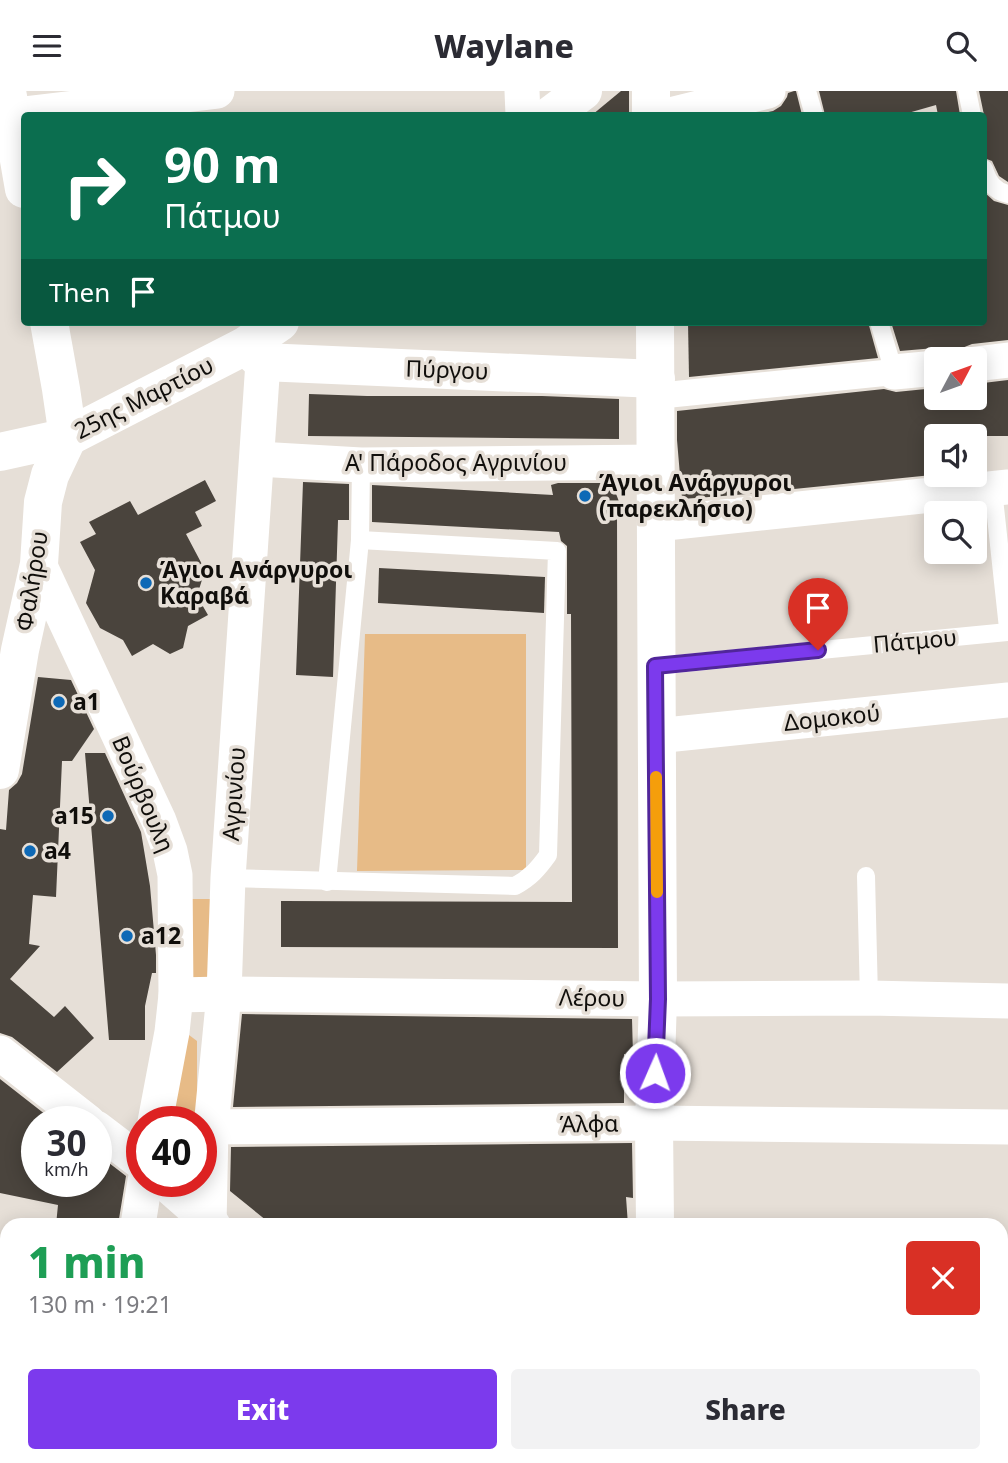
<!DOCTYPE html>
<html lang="en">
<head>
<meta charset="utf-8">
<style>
  :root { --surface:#fff; --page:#f2f2f3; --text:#2b2b33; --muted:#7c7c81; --accent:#7c3aed }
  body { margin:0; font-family:"Noto Sans",sans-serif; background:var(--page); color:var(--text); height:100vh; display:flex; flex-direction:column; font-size:26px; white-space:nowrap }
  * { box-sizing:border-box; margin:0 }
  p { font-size:23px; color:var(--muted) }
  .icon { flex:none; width:38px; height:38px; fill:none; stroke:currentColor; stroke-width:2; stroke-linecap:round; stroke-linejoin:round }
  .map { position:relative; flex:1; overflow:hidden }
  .drawer { position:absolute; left:0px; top:1127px; width:1008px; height:245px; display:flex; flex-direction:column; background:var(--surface); border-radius:21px 21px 0 0; box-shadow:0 4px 18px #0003 }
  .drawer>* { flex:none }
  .hud { position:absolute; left:21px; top:21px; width:966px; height:214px; border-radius:7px; box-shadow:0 4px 18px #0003; background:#0b6e4f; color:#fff; overflow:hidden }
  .needle { width:46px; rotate:49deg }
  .controls { position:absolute; left:924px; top:256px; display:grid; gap:14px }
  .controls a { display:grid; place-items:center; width:63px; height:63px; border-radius:7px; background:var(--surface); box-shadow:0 4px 18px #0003; font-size:35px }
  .speed { position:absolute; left:21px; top:1015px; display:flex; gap:14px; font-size:35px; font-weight:700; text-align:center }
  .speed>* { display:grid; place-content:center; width:91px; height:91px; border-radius:50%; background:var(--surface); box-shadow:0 4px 18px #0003; line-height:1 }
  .speed small { font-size:18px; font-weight:400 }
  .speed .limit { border:10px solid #d22; background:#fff; color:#111 }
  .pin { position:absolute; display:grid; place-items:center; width:60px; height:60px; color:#fff; margin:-72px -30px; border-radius:50% 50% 50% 0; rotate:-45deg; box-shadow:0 0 7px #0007 }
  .pin .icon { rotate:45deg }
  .me { position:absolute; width:77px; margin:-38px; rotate:2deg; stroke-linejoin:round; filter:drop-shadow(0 0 5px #0008) }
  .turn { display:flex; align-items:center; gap:24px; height:147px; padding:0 28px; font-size:32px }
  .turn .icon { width:91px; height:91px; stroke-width:2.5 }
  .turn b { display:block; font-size:49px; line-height:60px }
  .then { display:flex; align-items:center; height:66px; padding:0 28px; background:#0003; gap:14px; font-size:26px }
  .round { display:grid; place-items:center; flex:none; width:74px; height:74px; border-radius:7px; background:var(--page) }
  .overview { display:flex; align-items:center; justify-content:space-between; height:119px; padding:0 28px }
  h1 { font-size:42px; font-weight:800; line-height:52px; color:#1e9e55 }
  .cta { display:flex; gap:14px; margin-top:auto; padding:14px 28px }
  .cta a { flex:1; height:80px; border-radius:7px; background:var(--accent); color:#fff; font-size:28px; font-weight:800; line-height:80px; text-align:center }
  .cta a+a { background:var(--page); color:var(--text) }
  header { display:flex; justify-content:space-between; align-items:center; height:91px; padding:0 28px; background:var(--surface); font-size:32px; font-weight:800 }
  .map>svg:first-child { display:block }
  .green { fill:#e7bb87 }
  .building { fill:#4a443d }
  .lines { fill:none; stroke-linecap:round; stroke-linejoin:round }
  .service { stroke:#fff; stroke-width:18 }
  .pedestrian { stroke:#fff; stroke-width:26 }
  .minor { stroke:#fff; stroke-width:35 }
  .tertiary { stroke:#fff; stroke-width:38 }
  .secondary { stroke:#fff; stroke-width:38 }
  .route-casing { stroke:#51269a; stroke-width:18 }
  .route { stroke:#7c3aed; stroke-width:12 }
  .slow { stroke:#f59e0b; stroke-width:12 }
  .poi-dot { fill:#0e69b6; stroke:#e6dfd7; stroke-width:2.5 }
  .labels { text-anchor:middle; stroke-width:7; stroke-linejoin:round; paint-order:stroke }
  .street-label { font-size:23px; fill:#100e0b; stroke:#e6dfd7 }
  .poi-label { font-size:23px; font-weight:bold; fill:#100e0b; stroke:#e6dfd7; text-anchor:start }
</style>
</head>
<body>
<header><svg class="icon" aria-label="menu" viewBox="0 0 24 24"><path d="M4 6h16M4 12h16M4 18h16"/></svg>Waylane<svg class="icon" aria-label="search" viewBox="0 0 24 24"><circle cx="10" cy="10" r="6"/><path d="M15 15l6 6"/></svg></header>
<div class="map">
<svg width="1008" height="1372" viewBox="0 0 1008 1372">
  <rect width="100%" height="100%" fill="#e6dfd7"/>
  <g class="green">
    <path d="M365,543H526V779L357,780Z"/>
    <path d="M188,808H214L208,887L189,889Z"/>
    <path d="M189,944L197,950V1031H166Z"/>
  </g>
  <g class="building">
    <path d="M621,0H629V24H592Z"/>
    <path d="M794,0H796L802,24H753L773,20L781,15L787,6L788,2Z"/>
    <path d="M819,0H956L960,24H938L936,14L901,24H825Z"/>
    <path d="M979,0H1008V91L999,85L992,70L984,67V24Z"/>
    <path d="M984,101L994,110L1008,114V249L972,253L962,257L956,268H953L945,259L935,257L900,260L891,231H984Z"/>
    <path d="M688,231H868L878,267L689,286Z"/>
    <path d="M1008,289V345H936V348L928,349L932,384L736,404L682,408L677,349H679H677V320L884,298L896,301L936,297V306H975V293Z"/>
    <path d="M309,303L367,305H542L619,308V348L308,345Z"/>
    <path d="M205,389L216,410L195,421L202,435L186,443L205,479L197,505L208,524L188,535L183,557L170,563L153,553L132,565L123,549L100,537L86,512L95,479L80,451L96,443L89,431L130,410L138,424Z"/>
    <path d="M303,391L349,393V429H338L333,586L296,584Z"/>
    <path d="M558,392H612L621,416L617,419L618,857L281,856V810L572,811L571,523H567V455L561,450L559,441L372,431V394L553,404L551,394Z"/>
    <path d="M379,477L545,486L544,522L378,512Z"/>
    <path d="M38,586L71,589L94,638L72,670H62L56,806L33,804L29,853L40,855L10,888L54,926L65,915L94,947L57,981L12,946L0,942V738L6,739L9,699L17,692L22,683Z"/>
    <path d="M85,662H105L141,741L150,795L156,864V882H152L145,915V949H109Z"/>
    <path d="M242,923L632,928L633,964L624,963V1012L233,1016Z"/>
    <path d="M0,988L55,1031H37V1090H96V1062L126,1085L118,1134H56L58,1114L0,1102Z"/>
    <path d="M632,1052L633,1107L626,1106L628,1134H272L230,1100L231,1056Z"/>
  </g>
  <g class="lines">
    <g class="service">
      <path d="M807,0L814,24"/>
      <path d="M967,0L972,24"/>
      <path d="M984,78C988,91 994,100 1008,103"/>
      <path d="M879,231L894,281"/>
      <path d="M993,398L1008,537"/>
      <path d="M655,575L1008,541"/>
      <path d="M866,785L869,907"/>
      <path d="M228,787L515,795C530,787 538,778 548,764L557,460L360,449"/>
      <path d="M327,791L360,449L361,374"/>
      <path d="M1001,1331H1008"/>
    </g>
    <path class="pedestrian" d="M656,305L894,281"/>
    <g class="minor">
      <path d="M522,0L523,24"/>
      <path d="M670,24L768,0"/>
      <path d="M0,26L217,0"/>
      <path d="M975,273L1008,269"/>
      <path d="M894,281L936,277"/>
      <path d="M258,368L361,374L655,371"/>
      <path d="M656,433L1008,396"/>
      <path d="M39,473L159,730L170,760L175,784L176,904L172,941L155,1031"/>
      <path d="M656,645L1008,609"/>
      <path d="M176,904L224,903L658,908L869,907L1008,910"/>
      <path d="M0,962L88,1031"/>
      <path d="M211,1036L654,1032L1008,1036"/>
      <path d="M96,1037L142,1072"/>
      <path d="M163,1090L213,1134"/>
      <path d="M138,1134L145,1090"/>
      <path d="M209,1134L211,1036L224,903L228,787L263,271"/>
      <path d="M1001,1247L1008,1206"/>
      <path d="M0,1269L7,1270"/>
      <path d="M668,1365L684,1367L866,1365"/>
      <path d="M105,1372L106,1365"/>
      <path d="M194,1372L195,1365"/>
      <path d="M981,1372L982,1365"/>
    </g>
    <g class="tertiary">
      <path d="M7,0L24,98"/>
      <path d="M651,24V0"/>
      <path d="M245,255L263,271L656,288"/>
      <path d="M0,679L20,559L39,473L43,411L50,384L68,346L61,298L49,231"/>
      <path d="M655,1134L654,1032L658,908L655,231"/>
      <path d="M648,1365V1372"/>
    </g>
    <g class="secondary">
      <path d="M551,24L583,0"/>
      <path d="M0,361L68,346L245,255L280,231"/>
    </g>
  </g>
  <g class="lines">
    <g class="route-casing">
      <path id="route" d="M655,982L658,908L655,575L818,559"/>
    </g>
    <use href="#route" class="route"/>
    <path class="slow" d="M656,686L657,801"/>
  </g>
  <g class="poi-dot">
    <circle cx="585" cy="405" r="7"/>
    <circle cx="146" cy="492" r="7"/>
    <circle cx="59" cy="611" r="7"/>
    <circle cx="108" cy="725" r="7"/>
    <circle cx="30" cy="760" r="7"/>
    <circle cx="127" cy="845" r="7"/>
  </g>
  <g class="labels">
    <g class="street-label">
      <text transform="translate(447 279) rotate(2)" y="8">Πύργου</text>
      <text transform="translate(144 307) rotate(-27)" y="8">25ης Μαρτίου</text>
      <text x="456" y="380">Α' Πάροδος Αγρινίου</text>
      <text transform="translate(32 490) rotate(-81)" y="8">Φαλήρου</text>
      <text transform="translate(915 550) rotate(-5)" y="8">Πάτμου</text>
      <text transform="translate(832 627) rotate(-6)" y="8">Δομοκού</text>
      <text transform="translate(143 703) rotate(67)" y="8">Βούρβουλη</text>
      <text transform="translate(234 703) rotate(-86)" y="8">Αγρινίου</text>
      <text transform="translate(592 907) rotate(1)" y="8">Λέρου</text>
      <text transform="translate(589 1033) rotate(-1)" y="8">Άλφα</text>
    </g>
    <g class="poi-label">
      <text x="599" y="400">Άγιοι Ανάργυροι<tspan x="599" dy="26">(παρεκλήσιο)</tspan></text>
      <text x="160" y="487">Άγιοι Ανάργυροι<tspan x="160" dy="26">Καραβά</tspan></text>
      <text x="73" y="619">a1</text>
      <text x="94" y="733" text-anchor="end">a15</text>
      <text x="44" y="768">a4</text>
      <text x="141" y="853">a12</text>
    </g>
  </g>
</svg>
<div class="controls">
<a><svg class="needle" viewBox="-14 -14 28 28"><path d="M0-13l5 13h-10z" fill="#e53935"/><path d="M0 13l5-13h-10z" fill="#7c7c81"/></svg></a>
<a><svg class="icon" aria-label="sound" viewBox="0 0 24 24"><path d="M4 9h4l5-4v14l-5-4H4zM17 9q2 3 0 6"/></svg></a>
<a><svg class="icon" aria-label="search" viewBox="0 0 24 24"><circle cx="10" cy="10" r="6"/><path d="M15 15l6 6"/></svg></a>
</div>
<div class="speed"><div>30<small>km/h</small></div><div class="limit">40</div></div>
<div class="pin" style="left:818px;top:559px;background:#d93025"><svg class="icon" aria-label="arrive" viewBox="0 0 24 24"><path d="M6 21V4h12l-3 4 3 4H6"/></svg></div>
<svg class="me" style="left:655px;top:982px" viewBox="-20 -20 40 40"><circle r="17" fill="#7c3aed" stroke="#fff" stroke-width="3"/><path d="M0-11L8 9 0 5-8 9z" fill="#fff"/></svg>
<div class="hud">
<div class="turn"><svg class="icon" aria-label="right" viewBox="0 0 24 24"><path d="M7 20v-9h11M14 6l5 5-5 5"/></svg><div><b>90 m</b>Πάτμου</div></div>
<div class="then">Then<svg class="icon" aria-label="arrive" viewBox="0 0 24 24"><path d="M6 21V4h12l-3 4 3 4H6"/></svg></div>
</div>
<section class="drawer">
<div class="overview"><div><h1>1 min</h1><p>130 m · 19:21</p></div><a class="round" style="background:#d93025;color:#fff"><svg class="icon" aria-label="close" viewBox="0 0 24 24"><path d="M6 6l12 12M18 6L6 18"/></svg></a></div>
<div class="cta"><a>Exit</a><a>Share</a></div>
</section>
</div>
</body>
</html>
